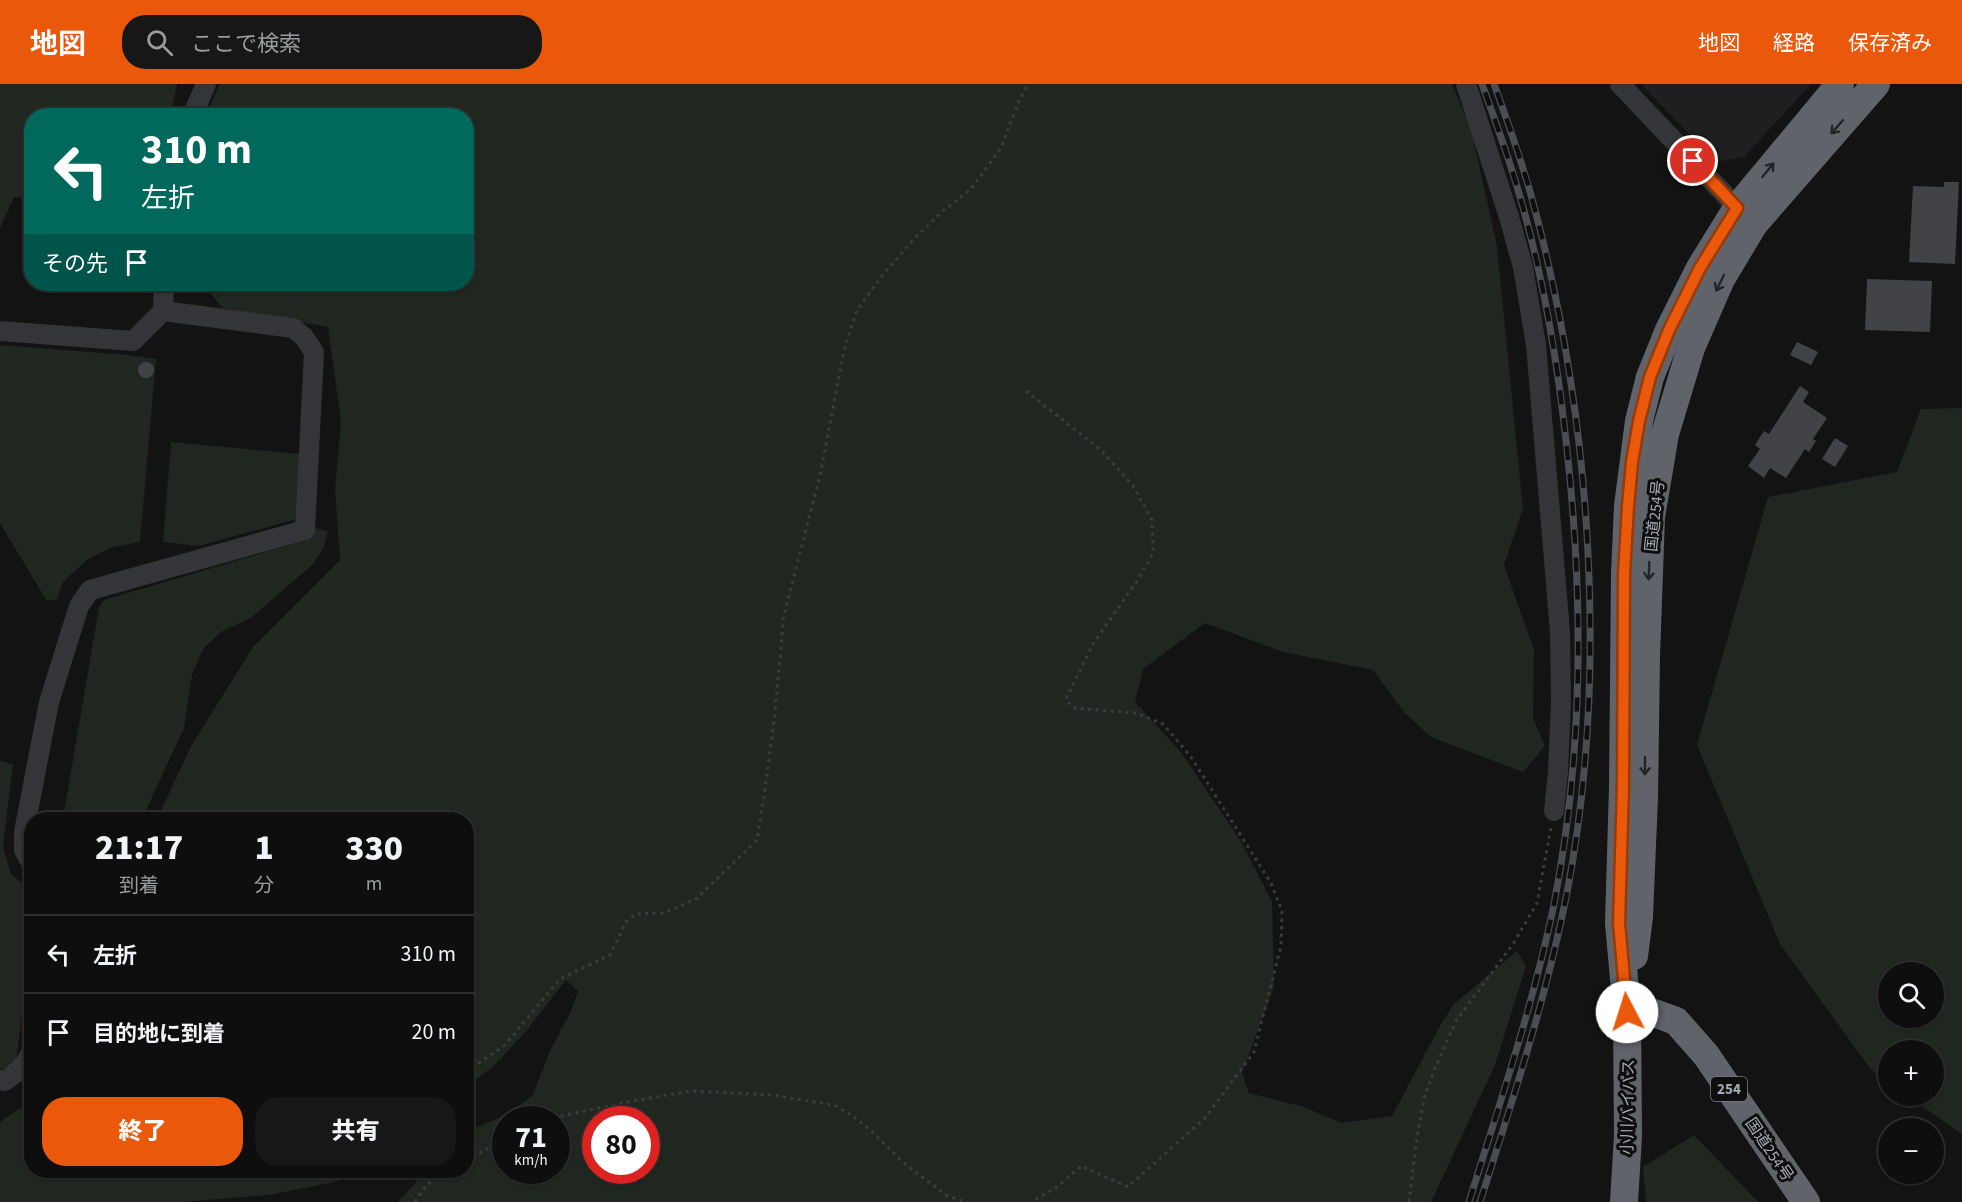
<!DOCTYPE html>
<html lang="ja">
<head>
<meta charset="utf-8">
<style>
  :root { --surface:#0e0e0f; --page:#171718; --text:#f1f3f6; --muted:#9b9c9e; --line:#2e2e2f; --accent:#ea580c }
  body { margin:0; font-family:"Source Sans 3","Noto Sans JP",sans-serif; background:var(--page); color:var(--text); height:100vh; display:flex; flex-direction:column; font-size:22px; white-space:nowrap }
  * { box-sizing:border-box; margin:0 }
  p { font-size:20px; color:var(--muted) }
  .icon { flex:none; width:33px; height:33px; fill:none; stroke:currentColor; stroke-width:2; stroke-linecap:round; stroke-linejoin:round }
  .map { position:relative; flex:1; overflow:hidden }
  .drawer { position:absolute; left:24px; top:728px; width:450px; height:366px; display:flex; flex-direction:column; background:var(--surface); border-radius:24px; box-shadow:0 2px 4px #0004,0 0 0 2px var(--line) }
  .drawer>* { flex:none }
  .hud { position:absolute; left:24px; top:24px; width:450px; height:183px; border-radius:24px; box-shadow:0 2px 4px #0004,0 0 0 2px var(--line); background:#00695c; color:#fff; overflow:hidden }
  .tools { position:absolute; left:1878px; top:878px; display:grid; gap:12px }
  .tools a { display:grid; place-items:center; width:66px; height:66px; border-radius:50%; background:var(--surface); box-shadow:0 2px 4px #0004,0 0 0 2px var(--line); font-size:30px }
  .speed { position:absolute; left:492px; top:1022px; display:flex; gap:12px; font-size:30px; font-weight:700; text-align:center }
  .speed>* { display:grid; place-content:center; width:78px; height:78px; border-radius:50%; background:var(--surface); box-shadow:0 2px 4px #0004,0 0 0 2px var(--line); line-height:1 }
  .speed small { font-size:15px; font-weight:400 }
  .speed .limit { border:9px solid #d22; background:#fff; color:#111 }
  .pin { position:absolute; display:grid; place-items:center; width:51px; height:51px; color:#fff; margin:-26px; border:3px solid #fff; border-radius:50%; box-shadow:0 2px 6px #0007 }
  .me { position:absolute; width:66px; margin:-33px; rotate:355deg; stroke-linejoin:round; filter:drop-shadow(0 0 4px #0008) }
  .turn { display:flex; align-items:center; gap:21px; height:126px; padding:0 18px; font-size:27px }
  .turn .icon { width:78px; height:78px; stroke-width:2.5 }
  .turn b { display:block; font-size:42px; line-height:51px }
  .then { display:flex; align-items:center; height:57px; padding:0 18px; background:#0003; gap:12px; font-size:22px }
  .eta { display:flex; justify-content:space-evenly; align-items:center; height:102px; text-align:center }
  .eta b { font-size:36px; font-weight:800; line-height:42px }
  .primary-button { display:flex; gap:12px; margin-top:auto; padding:12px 18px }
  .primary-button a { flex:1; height:69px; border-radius:24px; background:var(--accent); color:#fff; font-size:24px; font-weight:800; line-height:69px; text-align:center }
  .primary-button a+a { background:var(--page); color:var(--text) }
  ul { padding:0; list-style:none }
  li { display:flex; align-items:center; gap:18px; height:78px; padding:0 18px; border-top:2px solid var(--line) }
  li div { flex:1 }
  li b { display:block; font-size:22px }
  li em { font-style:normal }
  header { display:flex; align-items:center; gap:36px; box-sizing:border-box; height:84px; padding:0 30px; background:var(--accent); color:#fff }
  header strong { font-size:28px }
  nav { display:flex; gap:33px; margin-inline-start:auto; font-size:21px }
  .search { width:420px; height:54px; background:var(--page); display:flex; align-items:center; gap:15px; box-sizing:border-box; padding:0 21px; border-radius:24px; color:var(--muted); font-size:22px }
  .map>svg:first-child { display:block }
  .built { fill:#1f1f21 }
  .green { fill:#1f2720; fill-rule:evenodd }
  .building { fill:#424347 }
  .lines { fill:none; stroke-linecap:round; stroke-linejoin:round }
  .path { stroke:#3a3c40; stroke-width:3; stroke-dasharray:3 4.5; stroke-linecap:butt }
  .minor { stroke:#343539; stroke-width:20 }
  .highway { stroke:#60646a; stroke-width:28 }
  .rail-casing { stroke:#4b4d52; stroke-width:7 }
  .rail { stroke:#0e0e0f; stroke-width:4.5; stroke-dasharray:14; stroke-linecap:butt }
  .oneway { stroke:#222426 }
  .route-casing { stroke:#983908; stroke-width:15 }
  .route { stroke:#ea580c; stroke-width:10 }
  .labels { text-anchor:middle; stroke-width:6; stroke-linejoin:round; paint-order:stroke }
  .shield { fill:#0e0e0f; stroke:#787c82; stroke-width:1.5 }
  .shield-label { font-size:15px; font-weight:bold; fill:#a5abb4 }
  .street-label { font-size:16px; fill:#a5abb4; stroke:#0e0e0f }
</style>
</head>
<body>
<header>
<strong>地図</strong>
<div class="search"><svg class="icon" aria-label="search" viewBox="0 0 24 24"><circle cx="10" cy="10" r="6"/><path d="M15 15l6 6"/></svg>ここで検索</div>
<nav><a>地図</a><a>経路</a><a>保存済み</a></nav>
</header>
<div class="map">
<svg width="1962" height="1118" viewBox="0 0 1962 1118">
  <rect width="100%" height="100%" fill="#131314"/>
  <path class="built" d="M1641,0H1811L1744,73L1716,78Z"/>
  <g class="green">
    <path d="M0,0H177L171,31L32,32L31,115L14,113L0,144Z"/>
    <path d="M220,0H1452L1471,45L1497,162L1523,425L1504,481L1534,566L1533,634L1545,662L1523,688L1431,653L1404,628L1373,586L1283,568L1205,539L1143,585L1135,618L1181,668L1242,759L1272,818L1274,903L1242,989L1249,1009L1304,1023L1341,1039L1392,1032L1441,940L1454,920L1517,867L1526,882L1495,981L1431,1118H398L427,1086H466L467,1048L511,1028L533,1011L549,969L571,927L578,907L566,896L527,946L495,981L467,1002L466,735H157L191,662L253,563L340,476L335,406L341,337L328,243L223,224L202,200H466V32L206,31ZM506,1035H556V1086H506ZM596,1035H646V1086H596Z"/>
    <path d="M0,261L128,271L156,275L140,458L113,463L88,475L63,498L57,515L47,517L0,439Z"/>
    <path d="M1962,324V1050L1906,1011H1934V966H1888V999L1872,987L1780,860L1697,661L1768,413L1897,388L1921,325ZM1888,888H1934V933H1888Z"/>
    <path d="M171,358L301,370L297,435L198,462L163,458Z"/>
    <path d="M313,444L328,447L323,465L312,481L252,533L221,548L203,565L192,591L184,644L142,735H63L99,523L104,516L303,457Z"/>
    <path d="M0,677L13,680L3,763L11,790L32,807L31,862L16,977L7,985H0Z"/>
    <path d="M31,1017L32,1086H354L339,1097L269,1111L183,1118H0V1038Z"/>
    <path d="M1694,1051L1758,1118H1646L1643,1083Z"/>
  </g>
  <g class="building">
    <path d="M1944,98H1959L1955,180L1909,178L1913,102L1944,103Z"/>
    <path d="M1867,195L1932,197L1930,248L1865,246Z"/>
    <path d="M1797,258L1818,268L1811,281L1790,271Z"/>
    <circle cx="146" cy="286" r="8"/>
    <path d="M1800,302L1809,308L1803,318L1827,334L1813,355L1816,357L1809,368L1805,365L1786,394L1770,384L1764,394L1748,382L1760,365L1755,361L1764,347L1769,350Z"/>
    <path d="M1835,354L1848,362L1835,383L1822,375Z"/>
  </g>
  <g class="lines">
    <g class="path">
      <path d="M1026,307L1101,366L1133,402L1152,436L1153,469L1137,497L1093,560L1066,615L1073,624L1136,629L1163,640L1191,673L1271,799L1282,827L1281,862L1254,968L1205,1034L1128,1103L1081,1082L1057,1103L1031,1118"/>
      <path d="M466,988L505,961L560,895L610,871L626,838L636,830L663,829L696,815L757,756L764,713L774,637L784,531L821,387L844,266L857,226L884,189L917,152L943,127L971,105L1001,64L1019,17L1028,0"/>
      <path d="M546,1035L638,1016L691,1007L772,1011L834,1021L853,1032L870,1046L905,1080L946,1111L965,1118"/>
      <path d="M466,1076L506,1055"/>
      <path d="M415,1118C423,1104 433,1094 447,1086"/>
      <path d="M1409,1118L1417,1052L1425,1011L1435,984L1456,937L1513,860L1537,819L1551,743"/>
    </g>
    <g class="minor">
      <path d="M1466,0L1509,133L1523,183L1536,261L1560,548L1561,618L1558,688L1554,727"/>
      <path d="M1620,0L1745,132"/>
      <path d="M192,32L206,0"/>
      <path d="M0,247L133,257L163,227L164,200"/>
      <path d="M32,780L24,766V748L49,618L79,522L90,506L305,446L314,268L304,253L293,244L163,227"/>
      <path d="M0,996L5,997C19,986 26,982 32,965"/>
    </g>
    <g class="highway">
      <path d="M1634,872L1639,833L1644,713L1646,572L1651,433L1665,350L1691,264L1721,195L1754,140L1876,0"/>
      <path d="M1627,928L1654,929L1676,937L1706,971L1806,1118"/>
      <path d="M1624,1118L1628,1052L1627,928L1619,839L1623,703L1625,490L1628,422L1639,337L1650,293L1669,246L1700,184L1737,124L1840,0"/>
    </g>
    <g class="rail-casing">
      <g id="rail">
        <path d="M1469,1118C1499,1021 1532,925 1553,825C1582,680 1584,532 1569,385C1561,303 1549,222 1528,142C1516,94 1499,47 1482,0"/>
        <path d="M1480,1118C1512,1018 1545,918 1566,814C1609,596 1592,340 1535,126C1524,83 1509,41 1494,0"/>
      </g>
    </g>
    <use href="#rail" class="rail"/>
  </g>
  <defs><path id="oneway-shaft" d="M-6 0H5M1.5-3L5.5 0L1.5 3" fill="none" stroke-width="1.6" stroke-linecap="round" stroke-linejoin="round" transform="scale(1.5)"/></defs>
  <g class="oneway">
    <use href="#oneway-shaft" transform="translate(1837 43) rotate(131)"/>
    <use href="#oneway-shaft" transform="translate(1768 86) rotate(-51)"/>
    <use href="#oneway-shaft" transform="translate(1720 199) rotate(116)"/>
    <use href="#oneway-shaft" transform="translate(1649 487) rotate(92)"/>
    <use href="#oneway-shaft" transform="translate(1645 682) rotate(90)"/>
  </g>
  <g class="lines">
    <g class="route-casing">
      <path id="route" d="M1627,928L1619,839L1623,703L1624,490L1628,422L1632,378L1639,337L1650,293L1669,246L1700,184L1737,124L1693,77"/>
    </g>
    <use href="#route" class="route"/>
  </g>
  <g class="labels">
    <rect class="shield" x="1711" y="993" width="36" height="24" rx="4.5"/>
    <g class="shield-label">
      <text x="1729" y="1010">254</text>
    </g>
    <g class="street-label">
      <text transform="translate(1654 432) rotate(-84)" y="6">国道254号</text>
      <text transform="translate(1627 1023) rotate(-89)" y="6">小川バイパス</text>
      <text transform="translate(1770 1065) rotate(56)" y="6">国道254号</text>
    </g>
  </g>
</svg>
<div class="tools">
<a><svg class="icon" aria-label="search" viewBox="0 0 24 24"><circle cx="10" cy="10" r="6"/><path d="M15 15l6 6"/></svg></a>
<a>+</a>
<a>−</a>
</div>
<div class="speed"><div>71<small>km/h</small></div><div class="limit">80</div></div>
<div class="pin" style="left:1693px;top:77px;background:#d93025"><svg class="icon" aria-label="arrive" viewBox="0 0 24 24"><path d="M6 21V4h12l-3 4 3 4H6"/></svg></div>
<svg class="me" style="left:1627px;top:928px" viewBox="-20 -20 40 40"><circle r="19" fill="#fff"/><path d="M0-13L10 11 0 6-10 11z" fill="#ea580c"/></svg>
<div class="hud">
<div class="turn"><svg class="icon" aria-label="left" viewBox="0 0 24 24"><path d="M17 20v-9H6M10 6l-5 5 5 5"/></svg><div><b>310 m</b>左折</div></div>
<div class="then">その先<svg class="icon" aria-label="arrive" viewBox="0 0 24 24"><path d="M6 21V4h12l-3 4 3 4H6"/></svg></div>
</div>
<section class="drawer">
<div class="eta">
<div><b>21:17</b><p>到着</p></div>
<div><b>1</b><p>分</p></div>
<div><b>330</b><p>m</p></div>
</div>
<ul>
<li><svg class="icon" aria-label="left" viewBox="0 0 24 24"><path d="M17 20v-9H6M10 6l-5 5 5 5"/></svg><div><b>左折</b></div><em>310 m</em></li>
<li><svg class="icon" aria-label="arrive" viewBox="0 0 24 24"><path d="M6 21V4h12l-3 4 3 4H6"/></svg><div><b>目的地に到着</b></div><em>20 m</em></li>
</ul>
<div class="primary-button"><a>終了</a><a>共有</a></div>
</section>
</div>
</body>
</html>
